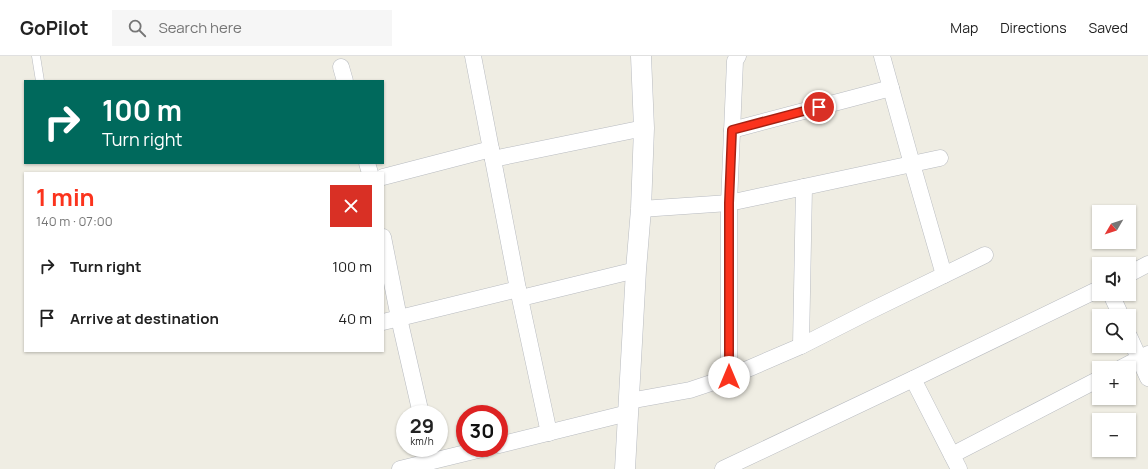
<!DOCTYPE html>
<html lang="en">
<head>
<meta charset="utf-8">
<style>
  :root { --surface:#fff; --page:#f6f6f6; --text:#222; --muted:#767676; --line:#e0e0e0; --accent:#fb331d }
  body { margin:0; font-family:Manrope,sans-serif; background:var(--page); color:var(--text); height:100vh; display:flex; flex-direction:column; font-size:15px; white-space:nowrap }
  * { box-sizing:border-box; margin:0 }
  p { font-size:13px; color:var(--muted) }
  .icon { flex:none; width:22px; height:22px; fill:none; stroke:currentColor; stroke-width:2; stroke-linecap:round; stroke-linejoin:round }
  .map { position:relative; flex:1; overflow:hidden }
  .sheet { position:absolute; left:24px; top:116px; width:360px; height:180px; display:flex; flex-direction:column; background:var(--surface); border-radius:0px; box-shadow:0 1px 3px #0004 }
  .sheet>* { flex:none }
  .guide { position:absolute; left:24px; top:24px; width:360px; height:84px; border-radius:0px; box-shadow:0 1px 3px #0004; background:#00695c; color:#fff; overflow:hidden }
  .needle { width:26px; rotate:231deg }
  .controls { position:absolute; left:1092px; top:149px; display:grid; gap:8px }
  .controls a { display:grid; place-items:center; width:44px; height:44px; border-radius:0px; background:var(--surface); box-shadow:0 1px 3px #0004; font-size:20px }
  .speed { position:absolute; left:396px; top:349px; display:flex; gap:8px; font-size:20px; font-weight:700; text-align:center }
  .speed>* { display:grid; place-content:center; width:52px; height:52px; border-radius:50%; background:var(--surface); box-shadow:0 1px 3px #0004; line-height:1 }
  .speed small { font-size:10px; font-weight:400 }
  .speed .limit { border:6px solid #d22; background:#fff; color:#111 }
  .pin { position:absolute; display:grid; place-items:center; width:34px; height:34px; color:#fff; margin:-17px; border:2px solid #fff; border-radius:50%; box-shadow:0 1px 4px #0007 }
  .me { position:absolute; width:44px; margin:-22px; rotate:0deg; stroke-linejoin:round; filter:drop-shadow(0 0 3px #0008) }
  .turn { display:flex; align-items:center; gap:14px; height:84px; padding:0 12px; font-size:18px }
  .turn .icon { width:52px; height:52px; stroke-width:2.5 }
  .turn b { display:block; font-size:28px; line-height:34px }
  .round { display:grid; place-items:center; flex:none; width:42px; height:42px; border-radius:0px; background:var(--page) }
  .summary { display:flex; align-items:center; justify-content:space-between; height:68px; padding:0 12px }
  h1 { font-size:24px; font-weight:700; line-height:30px; color:var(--accent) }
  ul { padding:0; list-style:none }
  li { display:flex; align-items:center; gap:12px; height:52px; padding:0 12px }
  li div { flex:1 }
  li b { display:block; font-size:15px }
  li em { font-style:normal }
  header { display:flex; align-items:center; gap:24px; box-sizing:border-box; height:56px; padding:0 20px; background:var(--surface); border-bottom:1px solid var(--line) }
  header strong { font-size:19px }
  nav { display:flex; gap:22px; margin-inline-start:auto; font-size:14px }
  .search { width:280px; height:36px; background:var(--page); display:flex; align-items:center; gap:10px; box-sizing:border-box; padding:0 14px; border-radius:0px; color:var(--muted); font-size:15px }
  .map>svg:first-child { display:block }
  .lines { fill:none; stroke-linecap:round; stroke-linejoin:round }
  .service-casing { stroke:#b8bbc0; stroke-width:9 }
  .minor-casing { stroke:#b8bbc0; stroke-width:17 }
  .tertiary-casing { stroke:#b8bbc0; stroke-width:21 }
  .service { stroke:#fff; stroke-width:8 }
  .minor { stroke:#fff; stroke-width:16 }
  .tertiary { stroke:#fff; stroke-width:20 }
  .route-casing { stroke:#a32113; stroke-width:10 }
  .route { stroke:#fb331d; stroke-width:7 }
</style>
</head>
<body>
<header>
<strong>GoPilot</strong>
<div class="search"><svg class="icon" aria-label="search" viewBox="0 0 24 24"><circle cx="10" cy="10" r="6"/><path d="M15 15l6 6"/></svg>Search here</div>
<nav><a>Map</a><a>Directions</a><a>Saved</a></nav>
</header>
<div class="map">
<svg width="1148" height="413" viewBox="0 0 1148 413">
  <rect width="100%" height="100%" fill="#efede3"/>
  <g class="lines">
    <g class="service-casing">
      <path id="service" d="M36,0L40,25"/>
    </g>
    <g class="minor-casing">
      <g id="minor">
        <path d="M473,0L518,233L549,377"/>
        <path d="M882,0L912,108L944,219"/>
        <path d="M341,11L345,25"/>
        <path d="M732,74L891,32"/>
        <path d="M493,103L644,72"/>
        <path d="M367,107L370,117"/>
        <path d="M383,121L491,93"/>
        <path d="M641,153L729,147L940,102"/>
        <path d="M383,181L399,262L421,358"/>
        <path d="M1129,218L1148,208"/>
        <path d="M1111,238L1121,260"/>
        <path d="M521,242L636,214"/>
        <path d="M383,266L518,233"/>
        <path d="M1129,280L1148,322"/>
        <path d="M801,290L804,131"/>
        <path d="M1121,312L1148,298"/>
        <path d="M729,321V147L735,5L738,0"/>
        <path d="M913,323L959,413"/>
        <path d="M629,345L690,334L729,321L801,290L870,255L985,199"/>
        <path d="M499,389L628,357"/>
        <path d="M952,399L1099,323"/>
        <path d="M400,413L486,392"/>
        <path d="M723,413L913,323L1099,233"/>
      </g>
    </g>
    <g class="tertiary-casing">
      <path id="tertiary" d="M625,413L636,214L641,153L644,72L641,0"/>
    </g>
    <use href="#service" class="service"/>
    <use href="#minor" class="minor"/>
    <use href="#tertiary" class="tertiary"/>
  </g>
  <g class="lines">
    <g class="route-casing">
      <path id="route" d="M729,321V147L732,74L819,51"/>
    </g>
    <use href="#route" class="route"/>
  </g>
</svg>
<div class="controls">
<a><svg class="needle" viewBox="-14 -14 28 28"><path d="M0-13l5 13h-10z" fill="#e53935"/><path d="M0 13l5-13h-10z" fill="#767676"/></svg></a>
<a><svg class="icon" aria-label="sound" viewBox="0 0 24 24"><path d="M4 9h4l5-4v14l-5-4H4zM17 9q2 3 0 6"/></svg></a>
<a><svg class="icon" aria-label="search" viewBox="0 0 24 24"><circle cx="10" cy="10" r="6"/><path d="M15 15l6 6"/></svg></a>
<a>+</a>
<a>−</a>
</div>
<div class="speed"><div>29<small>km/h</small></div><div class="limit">30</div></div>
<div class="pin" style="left:819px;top:51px;background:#d93025"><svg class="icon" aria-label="arrive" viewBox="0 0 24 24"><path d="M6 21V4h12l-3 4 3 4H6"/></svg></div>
<svg class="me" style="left:729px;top:321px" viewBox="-20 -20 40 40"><circle r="19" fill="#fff"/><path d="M0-13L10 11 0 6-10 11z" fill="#fb331d"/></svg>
<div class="guide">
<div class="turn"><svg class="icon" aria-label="right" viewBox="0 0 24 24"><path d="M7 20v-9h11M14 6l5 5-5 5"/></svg><div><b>100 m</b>Turn right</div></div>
</div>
<section class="sheet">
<div class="summary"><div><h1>1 min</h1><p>140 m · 07:00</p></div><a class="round" style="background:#d93025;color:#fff"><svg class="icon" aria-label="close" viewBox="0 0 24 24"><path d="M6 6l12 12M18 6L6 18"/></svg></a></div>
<ul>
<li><svg class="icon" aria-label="right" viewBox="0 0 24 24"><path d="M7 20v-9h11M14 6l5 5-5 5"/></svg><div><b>Turn right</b></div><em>100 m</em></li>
<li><svg class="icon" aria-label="arrive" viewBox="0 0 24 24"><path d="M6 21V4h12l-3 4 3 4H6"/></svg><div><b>Arrive at destination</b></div><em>40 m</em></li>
</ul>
</section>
</div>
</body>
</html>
